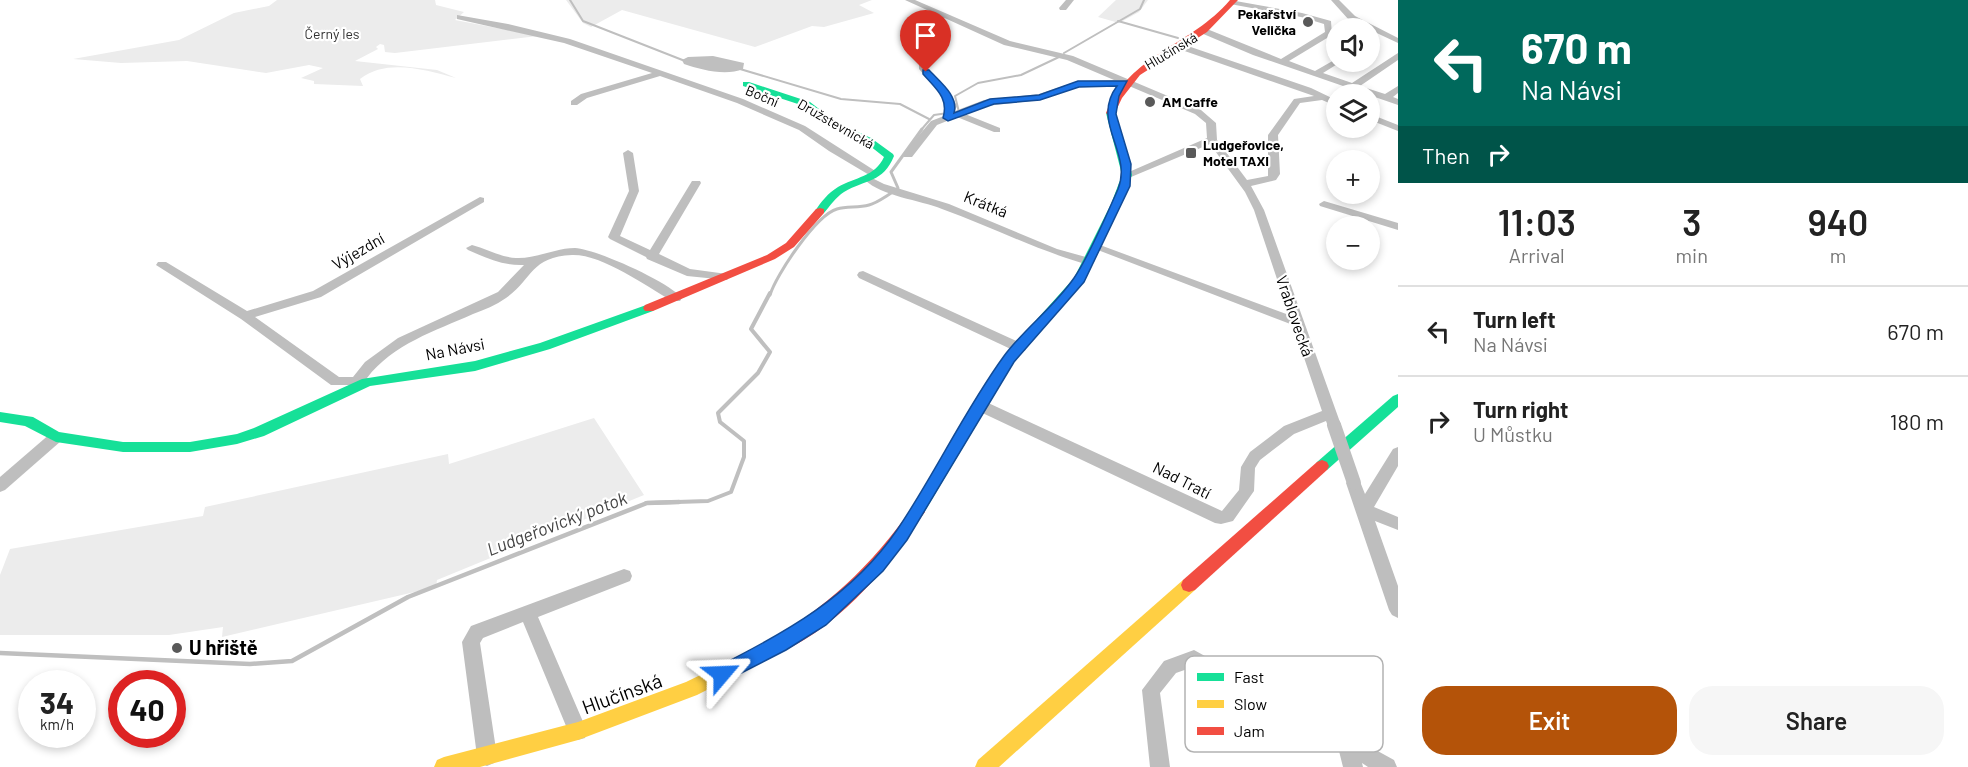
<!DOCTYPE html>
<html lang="en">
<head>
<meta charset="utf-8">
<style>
  :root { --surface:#fff; --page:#f6f6f6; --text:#222; --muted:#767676; --line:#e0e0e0; --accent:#b45309 }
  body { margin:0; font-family:Barlow,sans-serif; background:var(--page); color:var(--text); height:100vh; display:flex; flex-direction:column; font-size:22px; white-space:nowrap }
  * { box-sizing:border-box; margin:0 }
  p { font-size:20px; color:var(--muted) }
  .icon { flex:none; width:33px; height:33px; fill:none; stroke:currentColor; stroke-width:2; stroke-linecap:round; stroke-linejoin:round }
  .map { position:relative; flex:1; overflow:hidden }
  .sheet { display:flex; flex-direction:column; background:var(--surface); width:570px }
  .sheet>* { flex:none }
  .hud { background:#00695c; color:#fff; overflow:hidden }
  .tools { position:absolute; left:1326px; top:18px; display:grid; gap:12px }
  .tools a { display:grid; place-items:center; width:54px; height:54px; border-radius:50%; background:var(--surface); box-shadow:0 3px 9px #0003; font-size:30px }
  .speed { position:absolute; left:18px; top:670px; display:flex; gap:12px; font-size:30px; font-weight:700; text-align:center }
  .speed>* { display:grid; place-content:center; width:78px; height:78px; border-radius:50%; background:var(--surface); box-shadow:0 3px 9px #0003; line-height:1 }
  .speed small { font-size:15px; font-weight:400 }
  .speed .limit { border:9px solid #d22; background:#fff; color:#111 }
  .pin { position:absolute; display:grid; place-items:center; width:51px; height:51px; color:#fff; margin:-62px -26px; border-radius:50% 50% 50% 0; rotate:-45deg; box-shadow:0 0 6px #0007 }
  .pin .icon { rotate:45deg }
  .me { position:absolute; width:66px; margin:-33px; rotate:64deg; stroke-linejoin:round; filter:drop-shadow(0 0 4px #0008) }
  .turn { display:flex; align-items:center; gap:21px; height:126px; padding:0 24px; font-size:27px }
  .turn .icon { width:78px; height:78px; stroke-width:2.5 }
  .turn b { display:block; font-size:42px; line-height:51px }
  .then { display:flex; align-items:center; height:57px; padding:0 24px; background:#0003; gap:12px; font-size:22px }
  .eta { display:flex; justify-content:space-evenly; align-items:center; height:102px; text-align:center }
  .eta b { font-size:36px; font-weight:600; line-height:42px }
  .action { display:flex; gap:12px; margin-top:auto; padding:12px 24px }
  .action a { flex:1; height:69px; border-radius:24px; background:var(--accent); color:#fff; font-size:24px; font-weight:600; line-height:69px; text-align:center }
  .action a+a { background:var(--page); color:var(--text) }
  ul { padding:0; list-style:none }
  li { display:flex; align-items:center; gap:18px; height:90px; padding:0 24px; border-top:2px solid var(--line) }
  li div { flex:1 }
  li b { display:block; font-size:22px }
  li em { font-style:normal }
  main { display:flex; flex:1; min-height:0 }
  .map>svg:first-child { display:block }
  .green { fill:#ececec }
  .water { fill:#bfbfbf }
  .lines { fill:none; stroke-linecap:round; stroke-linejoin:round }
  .stream-far3 { stroke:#bfbfbf; stroke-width:2 }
  .stream-far2 { stroke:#bfbfbf; stroke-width:3 }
  .stream-far1 { stroke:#bfbfbf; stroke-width:4 }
  .stream { stroke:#bfbfbf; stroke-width:4.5 }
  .street { fill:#bebebe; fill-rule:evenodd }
  .fast { fill:#16e098; fill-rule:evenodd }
  .slow { fill:#ffcf43; fill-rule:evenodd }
  .jam { fill:#f24e42; fill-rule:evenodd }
  .street-bridge { stroke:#bebebe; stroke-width:14 }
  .route { fill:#1a73e8; stroke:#114b97; stroke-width:1.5 }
  .poi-dot { fill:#595959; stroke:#fff; stroke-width:2 }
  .labels { text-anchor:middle; stroke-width:4.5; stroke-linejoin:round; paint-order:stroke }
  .far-poi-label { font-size:14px; font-weight:bold; fill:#000; stroke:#fff; text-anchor:start }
  .far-park-label { font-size:14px; fill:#333; stroke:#fff }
  .far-street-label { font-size:14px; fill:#000; stroke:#fff }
  .street-label { font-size:16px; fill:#000; stroke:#fff }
  .water-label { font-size:18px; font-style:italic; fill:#444; stroke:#fff }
  .near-poi-label { font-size:20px; font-weight:bold; fill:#000; stroke:#fff; text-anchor:start }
  .near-street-label { font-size:20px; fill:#000; stroke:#fff }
  .key { fill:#fff; stroke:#b2b2b2; stroke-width:1.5 }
  .key-label { font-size:16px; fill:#000 }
</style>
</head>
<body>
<main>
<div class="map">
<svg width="1398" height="767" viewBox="0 0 1398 767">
  <rect width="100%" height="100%" fill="#fff"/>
  <g class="green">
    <path d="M277,0H435L436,5L464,12L455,20L538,36L395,53L385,52L384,45L380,44L376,47L378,49L355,61L437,70L456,78C425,70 387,58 360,79L363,86L314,84V81L301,78L323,68L309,65L266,73L187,61L121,63L73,59L179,40L234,13L269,6Z"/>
    <path d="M566,0H872L859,5L874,13L824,27L812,26L755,47L622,10L591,27L583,23Z"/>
    <path d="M1116,0H1148L1139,12L1119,23L1098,17Z"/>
    <path d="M594,418L644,495L437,580L436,587L222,637L223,627L169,635H0V575L10,549L203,516L205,507L448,454L449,464Z"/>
  </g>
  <path class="water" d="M713,56L744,63L743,69C726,76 701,70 684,64L682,60L688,57Z"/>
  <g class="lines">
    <g class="stream-far3">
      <path d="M570,0L583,21L685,61"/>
      <path d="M1118,21L1178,38"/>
      <path d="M1064,53L1140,9L1144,0"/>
      <path d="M740,69L841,99L900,104L929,119"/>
      <path d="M959,112L955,96L978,83L1021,75L1059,57"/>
      <path d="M921,130L934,115L948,113"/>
    </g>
    <g class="stream-far2">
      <path d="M898,188L891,172L922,129"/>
      <path d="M770,295C776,275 816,215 837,209C847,206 858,208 869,205C877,203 886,196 893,192"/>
    </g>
    <path class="stream-far1" d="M646,503L708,501L731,492L744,457V441L720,422L718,413L758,373L770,352L751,329L770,293"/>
    <path class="stream" d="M0,653L250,664L292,661L408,597L647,503L679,502"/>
    <g class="street">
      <path d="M905,0H915L1010,41L1073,56L1201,110L1216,123L1217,140L1247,180L1268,176V135L1294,99L1314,96L1176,48V44H1182L1311,88L1336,100V106L1322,100L1300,103L1278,135L1280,174L1276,180L1251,186L1264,210L1341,425L1339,429H1329L1326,421L1294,434L1260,460L1255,468L1254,491L1233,521L1221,524L1215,523L974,409L972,405L979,400L984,401L1222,511L1239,490L1241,467L1250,452L1284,426L1322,411L1293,325L1090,247L1092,245H1100L1289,315L1254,210L1245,192L1210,144L1131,177L1127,178L1122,175L1207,138L1206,123L1195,114L1122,83L1079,87L1040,100L986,106L965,114L1000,128V132H994L957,117L937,125L912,157H904V153L931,121L944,116L947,106L945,99L919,69V65H925L952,96L957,106L955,111L984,100L1039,94L1078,81L1114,80L1067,60L1004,45Z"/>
      <path d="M1066,0H1074L1066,10H1060L1059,8Z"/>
      <path d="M1230,0L1302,13L1331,21L1332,35L1289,61L1315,71L1336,59L1339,63L1323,73L1352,83L1398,53V60L1360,86L1385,94L1398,86V93L1393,97L1398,99V105L1253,55L1201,33V29H1207L1281,59L1325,32L1324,24L1301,17L1230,4Z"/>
      <path d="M1331,0H1339L1355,16L1398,38V43L1349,20Z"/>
      <path d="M457,15L508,24L570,39L743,99L805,126L880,174L875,177L871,176L829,151L799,130L737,103L660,76L587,98L577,105H571V101L581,94L652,73L564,43L457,19Z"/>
      <path d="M1370,114L1398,125V131L1370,120Z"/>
      <path d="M628,150L633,153L639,191L620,236L650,250L692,181H700L701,183L659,254L690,269L727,274L729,277L727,280L687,276L647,259L646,257L610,239L608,237L629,191L623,153Z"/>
      <path d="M870,177L884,184L949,204L1057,249L1093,259L1095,261L1089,265C1038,251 992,227 942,209C920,200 881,196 865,180Z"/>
      <path d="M480,197L484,198V202L321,297L255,317L339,377H353L365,362L398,338L498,292L524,265C504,266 486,258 468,250L466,248L472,245C487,249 500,257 516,258C536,259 555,248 575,248C596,249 669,282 682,298L680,301H672C646,286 602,254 572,255C530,257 533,279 506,298C496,305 484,310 473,314C435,331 393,344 367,378L372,382L370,385H331L241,319L156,265L158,262H166L247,311L313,291Z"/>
      <path d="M1324,201L1398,223V230L1320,206L1319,204Z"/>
      <path d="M863,271L1025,345L1026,348L1025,351H1015L859,278L857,275L859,272Z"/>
      <path d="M56,432L61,433L63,437L61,441L5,490L0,492V477L51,433Z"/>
      <path d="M1398,447V466L1374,507L1398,517V530L1375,521L1398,586V618L1392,615L1389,610L1346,483L1349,479L1354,477L1359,479L1365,494L1393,449Z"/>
      <path d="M624,569L630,571L632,576L630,581L538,617L587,731L585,738L578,740L571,738L523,622L483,638L480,643L497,756L494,763L487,766L480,763L477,756L462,642L471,626Z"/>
      <path d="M1194,650L1394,760L1397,767H1368L1362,763L1363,767H1343L1339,751L1193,667L1176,673L1160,693L1170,767H1150L1142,690L1164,661Z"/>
    </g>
    <g class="fast">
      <path d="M743,82H749L810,102L836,122L871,138L893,154L894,156C883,183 866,179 844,192C836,197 830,206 824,213H816L815,211C821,202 828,193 838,187C855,177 875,177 884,157L865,142L830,126L804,106L743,86Z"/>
      <path d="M1111,110L1116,113L1132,175L1121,204L1085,279L1014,362L922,516L917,518L912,516L909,512L912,508L1004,356L1074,278L1111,204L1122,175L1106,113Z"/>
      <path d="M649,304L653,305L655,308L653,311L550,349L475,371L370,386L264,436L237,444L190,452H123L56,442L25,426L0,422V412L33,417L59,432L123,442H190L237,434L254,428L362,379L475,361L540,343Z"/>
      <path d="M1398,394V407L1327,470H1317L1315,466L1317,462L1393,396Z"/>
    </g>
    <g class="slow">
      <path d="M1189,578L1195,580L1197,585L1195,590L999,767H975L978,760L1183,580Z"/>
      <path d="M770,641L776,643L779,649L776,655L697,695L578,740L480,767H434L437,760L444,757L578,722L686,682Z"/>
    </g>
    <g class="jam">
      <path d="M1230,0H1238L1207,32L1140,75L1122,98L1114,115H1108L1106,113C1130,54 1191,46 1230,0Z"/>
      <path d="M820,208L824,209V213L794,247L775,259L653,311H645L643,308L645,305L767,255L786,243L816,209Z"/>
      <path d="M1322,460L1327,462L1329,466L1327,470L1195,590L1189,592L1183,590L1181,585L1183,580L1317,462Z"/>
      <path d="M917,506L922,508L925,512L922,516C886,572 833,633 770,657L764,655L761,649L764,643C825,610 872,565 912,508Z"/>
    </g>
    <path class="street-bridge" d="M1334,425L1354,483"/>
  </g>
  <path class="route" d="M923,70H929C940,82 959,96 954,113L990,99L1039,95L1078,81H1127L1119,96L1116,114L1131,164L1130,186L1084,282L1014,362L907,540L883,571L826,625L786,650L722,683L715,680L713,674L715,668C785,633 852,596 897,530C935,474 964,411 1004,356C1025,328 1054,307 1074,278C1087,259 1108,212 1118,189C1133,153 1090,122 1117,86L1079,87L1040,100L994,104L948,121L943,118C949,98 936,89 923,74Z"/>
  <g class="poi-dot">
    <circle cx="1308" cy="22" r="6"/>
    <circle cx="1150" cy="102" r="6"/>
    <rect x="1185" y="147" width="12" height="12" rx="3"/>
    <circle cx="177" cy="648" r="6"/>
  </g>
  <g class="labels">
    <g class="far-poi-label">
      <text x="1296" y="19" text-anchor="end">Pekařství<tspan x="1296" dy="16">Velička</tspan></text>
      <text x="1162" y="107">AM Caffe</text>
      <text x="1203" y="150">Ludgeřovice,<tspan x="1203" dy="16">Motel TAXI</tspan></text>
    </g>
    <g class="far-park-label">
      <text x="332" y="39">Černý les</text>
    </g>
    <g class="far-street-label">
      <text transform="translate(1171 51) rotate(-31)" y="5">Hlučínská</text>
      <text transform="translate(762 96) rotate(23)" y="5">Boční</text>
      <text transform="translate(836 124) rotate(30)" y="5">Družstevnická</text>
    </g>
    <g class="street-label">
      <text transform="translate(986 204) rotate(22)" y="6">Krátká</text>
      <text transform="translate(358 251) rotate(-30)" y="6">Výjezdní</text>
      <text transform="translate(1295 316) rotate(71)" y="6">Vrablovecká</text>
      <text transform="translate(455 349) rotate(-11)" y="6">Na Návsi</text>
      <text transform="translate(1182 480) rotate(27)" y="6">Nad Tratí</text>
    </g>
    <g class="water-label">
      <text transform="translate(557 524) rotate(-21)" y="6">Ludgeřovický potok</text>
    </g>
    <g class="near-poi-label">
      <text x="189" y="655">U hřiště</text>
    </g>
    <g class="near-street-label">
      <text transform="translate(622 694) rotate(-20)" y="7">Hlučínská</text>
    </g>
  </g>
  <rect x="1185" y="656" width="198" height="96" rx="9" class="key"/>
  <rect x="1197" y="673" width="27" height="8" fill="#16e098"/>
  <rect x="1197" y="700" width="27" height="8" fill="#ffcf43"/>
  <rect x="1197" y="727" width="27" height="8" fill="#f24e42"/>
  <g class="key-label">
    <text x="1234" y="683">Fast</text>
    <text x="1234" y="710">Slow</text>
    <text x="1234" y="737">Jam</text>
  </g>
</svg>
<div class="tools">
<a><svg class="icon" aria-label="sound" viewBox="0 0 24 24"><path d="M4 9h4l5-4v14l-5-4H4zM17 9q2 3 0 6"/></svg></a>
<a><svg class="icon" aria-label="layers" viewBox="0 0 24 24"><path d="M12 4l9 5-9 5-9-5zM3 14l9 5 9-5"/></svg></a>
<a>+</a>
<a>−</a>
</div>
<div class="speed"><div>34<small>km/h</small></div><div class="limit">40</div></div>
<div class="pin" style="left:926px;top:72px;background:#d93025"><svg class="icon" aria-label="arrive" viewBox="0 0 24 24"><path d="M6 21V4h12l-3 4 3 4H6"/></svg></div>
<svg class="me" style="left:722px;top:674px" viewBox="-20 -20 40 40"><path d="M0-17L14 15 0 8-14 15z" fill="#1a73e8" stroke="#fff" stroke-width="4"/></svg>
</div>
<section class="sheet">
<div class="hud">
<div class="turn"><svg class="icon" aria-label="left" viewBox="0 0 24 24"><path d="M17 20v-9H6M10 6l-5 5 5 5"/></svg><div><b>670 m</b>Na Návsi</div></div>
<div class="then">Then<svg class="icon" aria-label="right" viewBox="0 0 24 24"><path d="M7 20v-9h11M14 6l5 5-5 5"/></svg></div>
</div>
<div class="eta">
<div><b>11:03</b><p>Arrival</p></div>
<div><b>3</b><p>min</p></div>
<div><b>940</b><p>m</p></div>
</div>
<ul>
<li><svg class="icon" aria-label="left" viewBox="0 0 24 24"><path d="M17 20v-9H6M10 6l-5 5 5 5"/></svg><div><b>Turn left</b><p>Na Návsi</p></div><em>670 m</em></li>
<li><svg class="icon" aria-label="right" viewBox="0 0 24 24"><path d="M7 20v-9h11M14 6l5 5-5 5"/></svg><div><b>Turn right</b><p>U Můstku</p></div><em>180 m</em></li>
</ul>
<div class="action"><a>Exit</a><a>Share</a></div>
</section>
</main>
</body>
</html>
